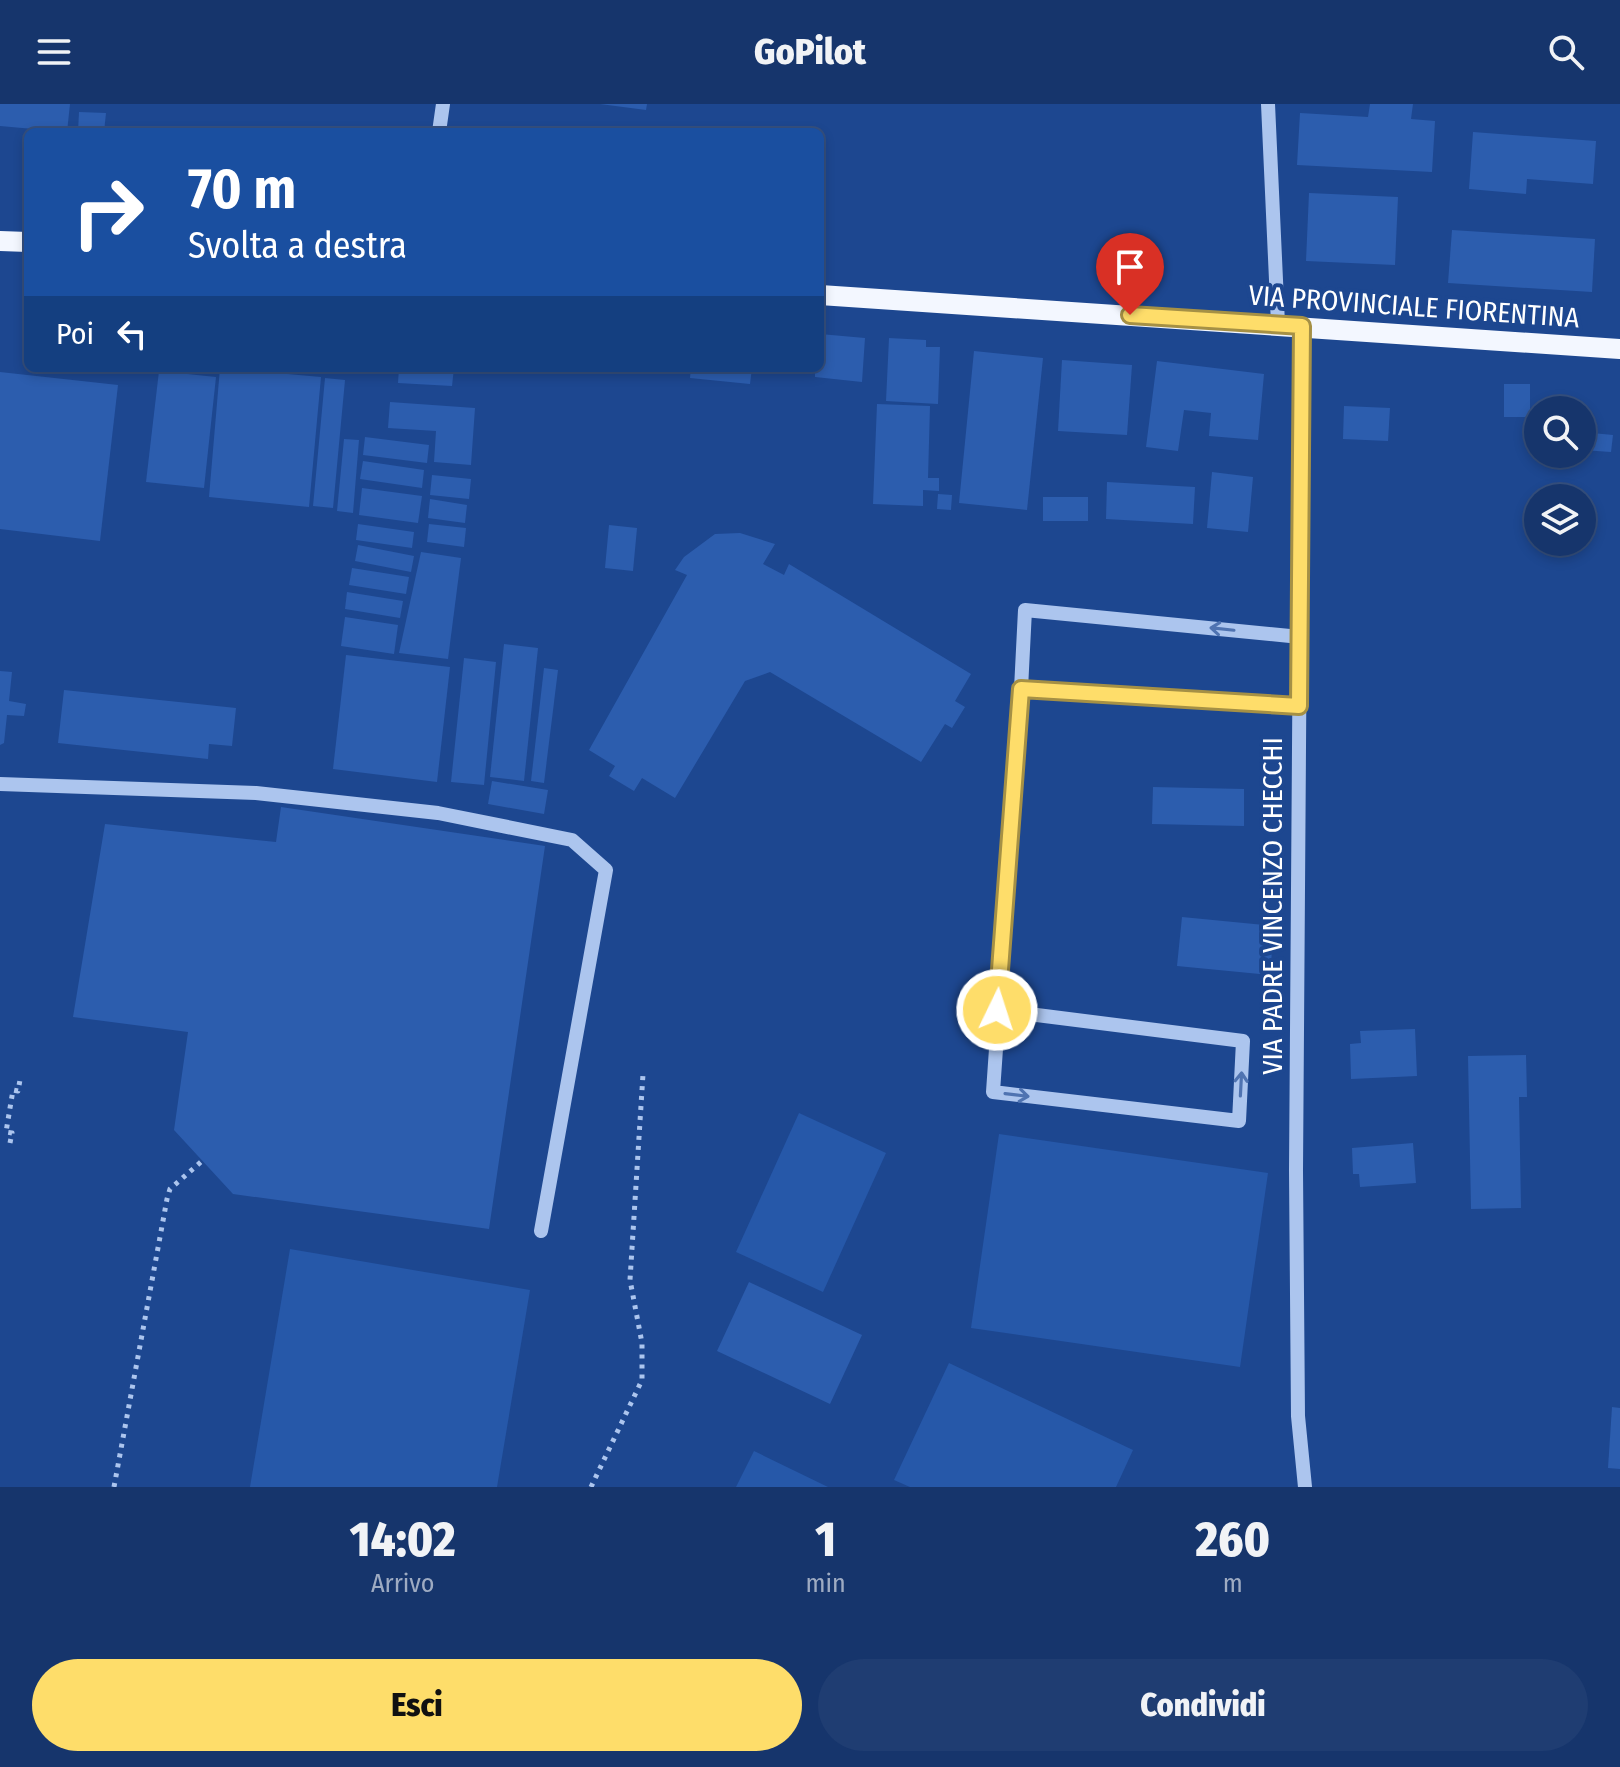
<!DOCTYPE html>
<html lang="it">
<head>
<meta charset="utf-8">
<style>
  :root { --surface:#16356c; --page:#1f3d72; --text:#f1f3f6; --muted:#9eabc2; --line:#35507f; --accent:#fedd6a }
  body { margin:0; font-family:"Fira Sans Condensed",sans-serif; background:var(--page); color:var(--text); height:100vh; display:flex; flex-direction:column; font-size:30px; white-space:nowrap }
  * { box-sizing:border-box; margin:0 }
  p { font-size:26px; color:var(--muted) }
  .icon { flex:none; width:44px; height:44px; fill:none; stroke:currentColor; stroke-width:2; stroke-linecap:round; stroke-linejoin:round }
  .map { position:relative; height:1383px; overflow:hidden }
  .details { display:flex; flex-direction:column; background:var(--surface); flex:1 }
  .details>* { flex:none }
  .guide { position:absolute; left:24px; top:24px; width:800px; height:244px; border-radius:12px; box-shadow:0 4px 12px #0003,0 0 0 2px var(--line); background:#1a4fa0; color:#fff; overflow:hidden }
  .controls { position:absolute; left:1524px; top:292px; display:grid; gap:16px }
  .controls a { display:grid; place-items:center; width:72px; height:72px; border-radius:50%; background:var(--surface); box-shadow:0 4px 12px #0003,0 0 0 2px var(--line); font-size:40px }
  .pin { position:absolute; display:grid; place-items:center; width:68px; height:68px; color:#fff; margin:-82px -34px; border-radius:50% 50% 50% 0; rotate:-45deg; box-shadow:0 0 8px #0007 }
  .pin .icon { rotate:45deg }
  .me { position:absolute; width:88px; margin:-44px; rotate:4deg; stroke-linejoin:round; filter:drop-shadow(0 0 6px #0008) }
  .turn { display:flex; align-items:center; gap:28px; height:168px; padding:0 32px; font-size:36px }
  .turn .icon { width:104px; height:104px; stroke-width:2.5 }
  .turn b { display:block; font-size:56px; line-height:68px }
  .then { display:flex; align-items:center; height:76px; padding:0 32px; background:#0003; gap:16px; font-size:30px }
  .eta { display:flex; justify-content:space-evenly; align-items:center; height:136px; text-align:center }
  .eta b { font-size:48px; font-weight:800; line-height:56px }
  .button { display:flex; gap:16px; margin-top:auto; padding:16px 32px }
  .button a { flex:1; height:92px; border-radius:48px; background:var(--accent); color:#111; font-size:32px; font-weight:800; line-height:92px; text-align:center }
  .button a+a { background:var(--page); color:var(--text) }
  header { display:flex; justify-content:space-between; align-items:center; height:104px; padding:0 32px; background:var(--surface); font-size:36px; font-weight:800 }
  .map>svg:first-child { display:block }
  .green { fill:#2658a9 }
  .building { fill:#2c5dae }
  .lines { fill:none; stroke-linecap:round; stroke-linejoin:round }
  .path { stroke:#acc5ee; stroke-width:5; stroke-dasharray:4 6; stroke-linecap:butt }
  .minor { stroke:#acc5ee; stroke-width:14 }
  .major { stroke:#f3f7ff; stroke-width:20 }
  .oneway { stroke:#4f73b1 }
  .route-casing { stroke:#a59045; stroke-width:20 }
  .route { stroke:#fedd6a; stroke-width:14 }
  .labels { text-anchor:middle; stroke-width:8; stroke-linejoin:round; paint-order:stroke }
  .street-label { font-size:28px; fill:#fff; stroke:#1d4790 }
</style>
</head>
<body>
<header><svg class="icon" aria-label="menu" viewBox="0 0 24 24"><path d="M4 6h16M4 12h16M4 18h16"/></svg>GoPilot<svg class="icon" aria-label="search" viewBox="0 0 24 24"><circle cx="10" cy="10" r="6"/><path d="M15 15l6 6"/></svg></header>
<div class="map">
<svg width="1620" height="1383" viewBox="0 0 1620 1383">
  <rect width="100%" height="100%" fill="#1d4790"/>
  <g class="green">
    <path d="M799,1009L886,1049L823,1188L736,1148Z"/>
    <path d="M999,1030L1268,1069L1240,1263L971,1224Z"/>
    <path d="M290,1145L530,1186L497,1383H250Z"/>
    <path d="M949,1259L1133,1346L1116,1383H910L894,1376Z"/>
    <path d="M754,1347L828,1383H736Z"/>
  </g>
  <g class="building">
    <path d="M0,0H70L67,28L0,22Z"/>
    <path d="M600,0H647L646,6Z"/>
    <path d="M1370,0H1413L1411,15L1435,17L1432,68L1297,61L1300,9L1368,13Z"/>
    <path d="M79,8L106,9L104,28H78Z"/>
    <path d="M1473,28L1596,37L1593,80L1527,75L1526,90L1469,85Z"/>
    <path d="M1309,89L1398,93L1395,161L1306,157Z"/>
    <path d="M1452,126L1595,135L1592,188L1448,179Z"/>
    <path d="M820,230L865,234L862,278L815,273V264H820Z"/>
    <path d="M889,234L926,236V243H940L938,300L886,297Z"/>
    <path d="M974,247L1043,254L1027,406L959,399Z"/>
    <path d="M1062,256L1132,261L1127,331L1058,327Z"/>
    <path d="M1157,257L1264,270L1258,336L1209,332L1211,309L1184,306L1178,347L1146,343Z"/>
    <path d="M220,264L321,273L309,403L209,393Z"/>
    <path d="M399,264H454L452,282L398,279Z"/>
    <path d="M691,264H752L750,280L690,274Z"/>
    <path d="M159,267L216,273L204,384L146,378Z"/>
    <path d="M0,268L118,281L100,437L0,425Z"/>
    <path d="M325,274L345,276L333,404L313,402Z"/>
    <rect x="1504" y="280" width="26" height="33"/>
    <path d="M390,298L475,304L471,361L434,358L436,327L388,324Z"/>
    <path d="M877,300L930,302L928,374H939V387L923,386V402L873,400Z"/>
    <path d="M1344,302L1390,304L1388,337L1343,335Z"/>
    <path d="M1582,328L1613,331L1611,348L1582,346Z"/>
    <path d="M365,333L429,341L427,359L363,351Z"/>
    <path d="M344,335L359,336L353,409L337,407Z"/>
    <path d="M363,357L424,366L422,384L360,375Z"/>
    <path d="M1212,368L1253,373L1248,428L1207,424Z"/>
    <path d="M432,371L471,375L469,395L430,391Z"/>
    <path d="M1107,378L1195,383L1193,420L1106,415Z"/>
    <path d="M362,384L422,392L418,419L359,411Z"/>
    <path d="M938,390L952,391L951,406L937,405Z"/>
    <rect x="1043" y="393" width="45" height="24"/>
    <path d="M430,395L467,401L465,419L428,414Z"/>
    <path d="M358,420L414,428L412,444L356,436Z"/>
    <path d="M429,420L466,424L464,443L427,438Z"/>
    <path d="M609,421L637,424L633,467L605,464Z"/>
    <path d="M740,429L775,440L763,460L784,471L789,460L971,570L955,597L965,603L952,624L945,620L921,658L770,568L745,577L675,694L642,674L634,687L609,672L615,662L589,646L687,471L675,466L684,453L715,430Z"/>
    <path d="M358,441L414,452L411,468L355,457Z"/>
    <path d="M421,448L461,454L448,555L399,549Z"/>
    <path d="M352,464L409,473L406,490L349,481Z"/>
    <path d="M347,488L403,497L400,514L345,505Z"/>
    <path d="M345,513L398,521L394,550L341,542Z"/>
    <path d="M504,540L538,544L524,677L490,673Z"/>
    <path d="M346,551L450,563L437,678L333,665Z"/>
    <path d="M464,554L496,558L484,681L451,678Z"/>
    <path d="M544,564L558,566L544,679L531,677Z"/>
    <path d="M0,567L12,568L9,597L26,600L24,612L7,611L4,639L0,641Z"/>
    <path d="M64,586L236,604L232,642L209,640L208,655L58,639Z"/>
    <path d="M492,677L548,686L544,710L488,700Z"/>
    <path d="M1153,683L1244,685V722L1152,720Z"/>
    <path d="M281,703L545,742L489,1125L233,1090L174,1026L188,928L73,913L105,720L276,738Z"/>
    <path d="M1182,813L1274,822L1270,871L1177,862Z"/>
    <path d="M1415,925L1417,972L1351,975L1350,940L1361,939L1360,927Z"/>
    <path d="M1526,951L1527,993H1519L1521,1104L1471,1105L1468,952Z"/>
    <path d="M1413,1039L1416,1079L1360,1083L1359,1070H1353L1352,1044Z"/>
    <path d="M749,1178L862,1231L830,1300L717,1247Z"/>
    <path d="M1612,1303L1620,1304V1365L1608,1364Z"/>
  </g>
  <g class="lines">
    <g class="path">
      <path d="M10,1039L12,1029L6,1028L13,986L18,987L20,976"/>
      <path d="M114,1383L167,1095L170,1085L202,1057"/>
      <path d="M591,1383L642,1276V1239L630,1176L643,970"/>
    </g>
    <g class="minor">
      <path d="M1268,0L1278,220"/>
      <path d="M439,28L443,0"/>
      <path d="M1302,222L1296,1067L1298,1312L1305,1383"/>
      <path d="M1299,602L1021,585L1025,506L1300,533"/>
      <path d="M0,680L256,689L438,709L572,736L606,766L541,1127"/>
      <path d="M997,906L1243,937L1239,1017L993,988L1021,585"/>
    </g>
    <g class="major">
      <path d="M0,137L28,138"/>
      <path d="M820,191L1620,245"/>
    </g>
  </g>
  <defs><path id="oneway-shaft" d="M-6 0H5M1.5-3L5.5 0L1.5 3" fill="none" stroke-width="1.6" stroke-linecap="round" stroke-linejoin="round" transform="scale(2)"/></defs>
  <g class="oneway">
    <use href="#oneway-shaft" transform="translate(1222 525) rotate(-174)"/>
    <use href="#oneway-shaft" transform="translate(1241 980) rotate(-87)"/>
    <use href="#oneway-shaft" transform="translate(1017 991) rotate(7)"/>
  </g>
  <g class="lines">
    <g class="route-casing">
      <path id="route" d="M997,906L1021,585L1299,602L1302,222L1130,211"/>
    </g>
    <use href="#route" class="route"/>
  </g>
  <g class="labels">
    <g class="street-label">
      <text transform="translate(1414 202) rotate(4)" y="10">VIA PROVINCIALE FIORENTINA</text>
      <text transform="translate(1272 802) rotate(-90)" y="10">VIA PADRE VINCENZO CHECCHI</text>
    </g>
  </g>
</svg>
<div class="controls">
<a><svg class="icon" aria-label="search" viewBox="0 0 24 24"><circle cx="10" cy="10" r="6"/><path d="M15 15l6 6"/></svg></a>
<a><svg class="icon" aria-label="layers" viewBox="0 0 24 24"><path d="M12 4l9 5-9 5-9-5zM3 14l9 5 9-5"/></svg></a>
</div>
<div class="pin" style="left:1130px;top:211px;background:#d93025"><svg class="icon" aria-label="arrive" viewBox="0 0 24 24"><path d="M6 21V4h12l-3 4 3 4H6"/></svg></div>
<svg class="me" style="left:997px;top:906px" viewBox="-20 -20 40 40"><circle r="17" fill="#fedd6a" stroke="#fff" stroke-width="3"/><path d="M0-11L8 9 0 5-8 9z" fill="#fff"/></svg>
<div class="guide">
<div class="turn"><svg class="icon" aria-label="right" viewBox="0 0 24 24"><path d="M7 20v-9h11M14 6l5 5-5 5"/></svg><div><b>70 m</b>Svolta a destra</div></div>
<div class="then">Poi<svg class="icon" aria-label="left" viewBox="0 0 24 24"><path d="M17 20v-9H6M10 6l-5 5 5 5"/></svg></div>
</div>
</div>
<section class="details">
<div class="eta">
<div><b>14:02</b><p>Arrivo</p></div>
<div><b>1</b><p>min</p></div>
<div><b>260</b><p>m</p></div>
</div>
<div class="button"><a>Esci</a><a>Condividi</a></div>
</section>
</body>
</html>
